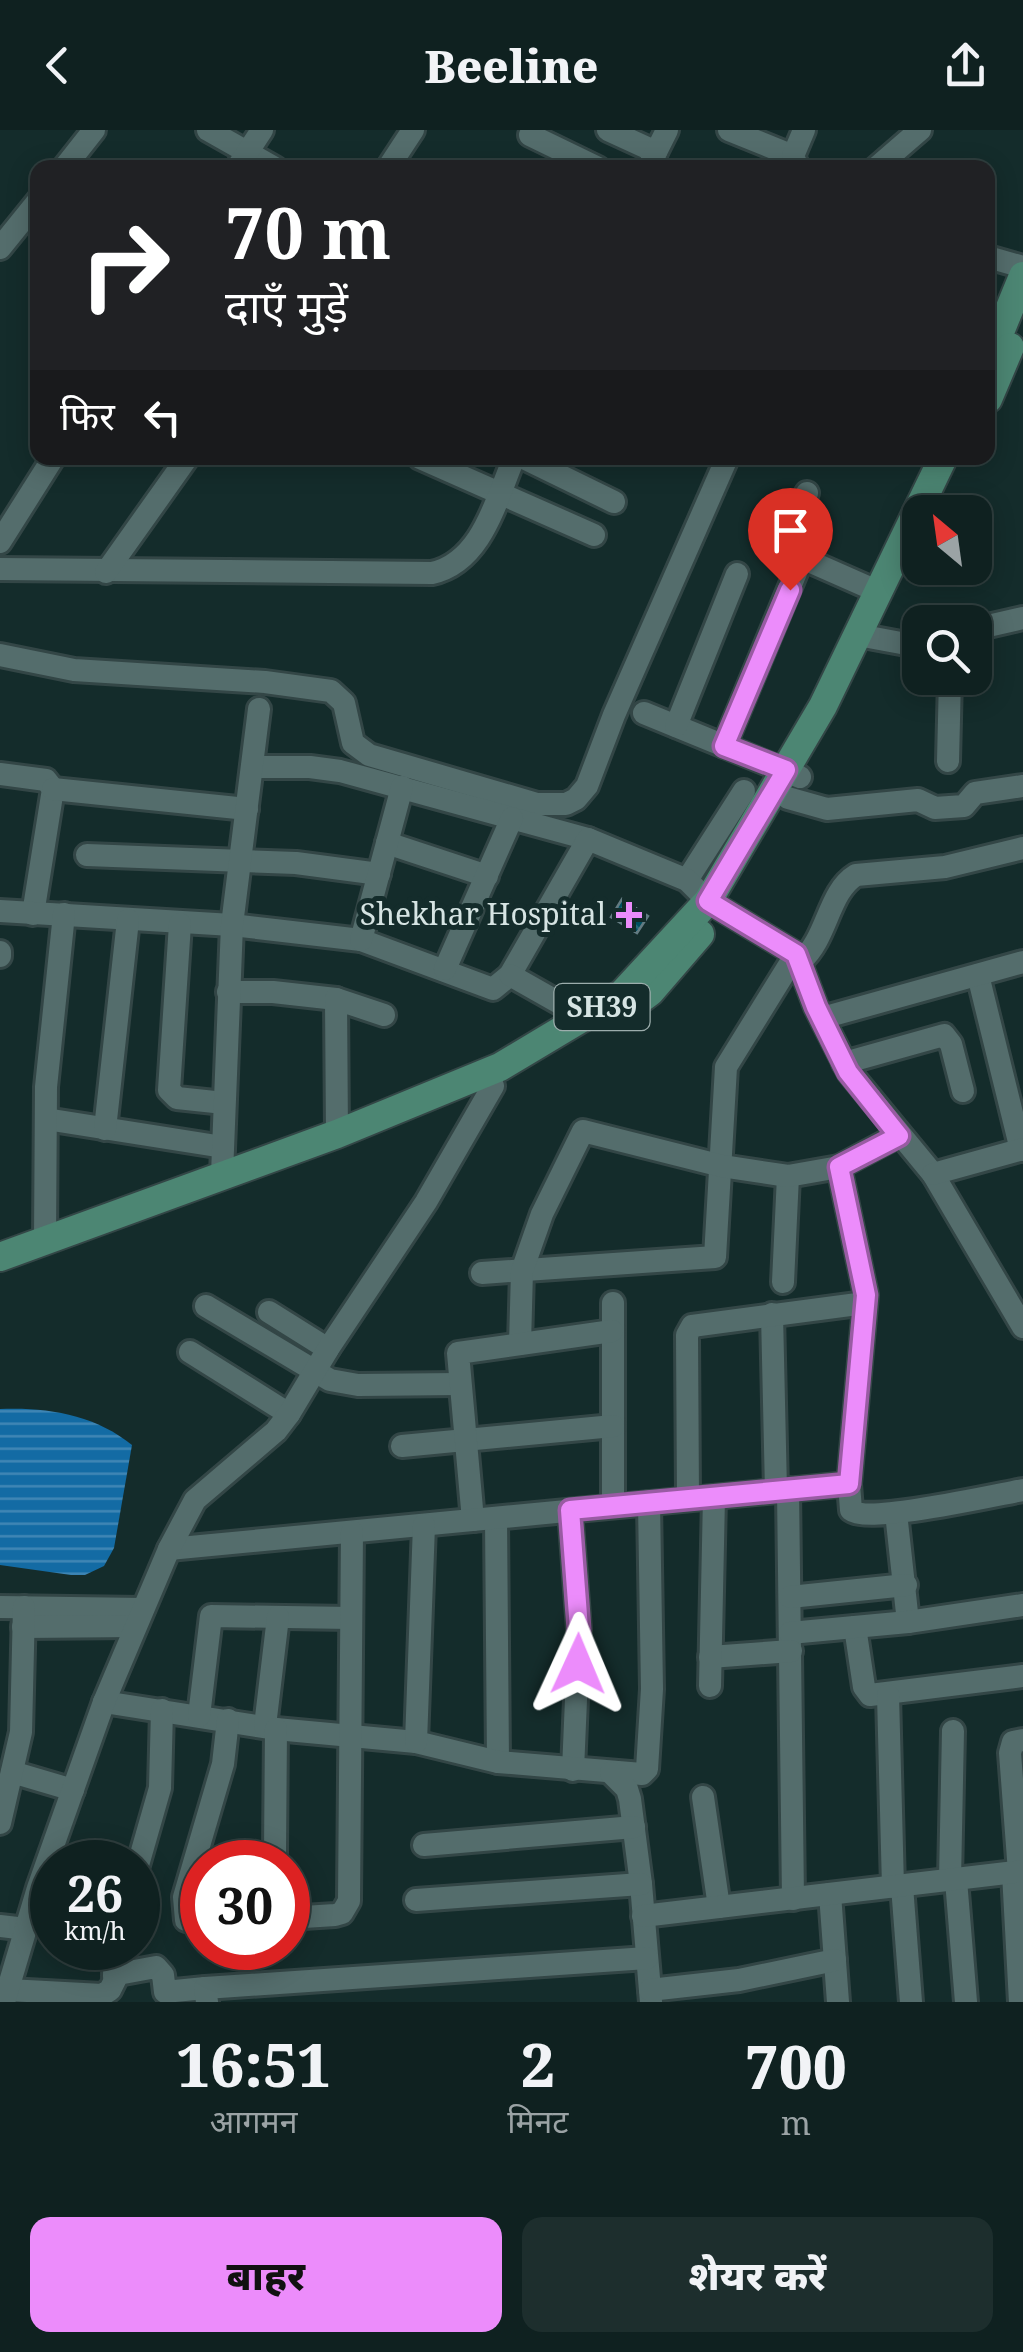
<!DOCTYPE html>
<html lang="hi">
<head>
<meta charset="utf-8">
<style>
  :root { --surface:#0f2120; --page:#1d2e2d; --text:#f1f3f6; --muted:#9ba3a5; --line:#2f3e3e; --accent:#ec8cfb }
  body { margin:0; font-family:"Noto Serif","Noto Sans Devanagari",serif; background:var(--page); color:var(--text); height:100vh; display:flex; flex-direction:column; font-size:38px; white-space:nowrap }
  * { box-sizing:border-box; margin:0 }
  p { font-size:32px; color:var(--muted) }
  .icon { flex:none; width:55px; height:55px; fill:none; stroke:currentColor; stroke-width:2; stroke-linecap:round; stroke-linejoin:round }
  .map { position:relative; height:1872px; overflow:hidden }
  .side { display:flex; flex-direction:column; background:var(--surface); flex:1 }
  .side>* { flex:none }
  .hud { position:absolute; left:30px; top:30px; width:965px; height:305px; border-radius:20px; box-shadow:0 5px 25px #0003,0 0 0 2px var(--line); background:#202124; color:#fff; overflow:hidden }
  .needle { width:65px; rotate:331deg }
  .buttons { position:absolute; left:902px; top:365px; display:grid; gap:20px }
  .buttons a { display:grid; place-items:center; width:90px; height:90px; border-radius:20px; background:var(--surface); box-shadow:0 5px 25px #0003,0 0 0 2px var(--line); font-size:50px }
  .speed { position:absolute; left:30px; top:1710px; display:flex; gap:20px; font-size:50px; font-weight:700; text-align:center }
  .speed>* { display:grid; place-content:center; width:130px; height:130px; border-radius:50%; background:var(--surface); box-shadow:0 5px 25px #0003,0 0 0 2px var(--line); line-height:1 }
  .speed small { font-size:25px; font-weight:400 }
  .speed .limit { border:15px solid #d22; background:#fff; color:#111 }
  .pin { position:absolute; display:grid; place-items:center; width:85px; height:85px; color:#fff; margin:-102px -42px; border-radius:50% 50% 50% 0; rotate:-45deg; box-shadow:0 0 10px #0007 }
  .pin .icon { rotate:45deg }
  .me { position:absolute; width:110px; margin:-55px; rotate:1deg; stroke-linejoin:round; filter:drop-shadow(0 0 8px #0008) }
  .turn { display:flex; align-items:center; gap:35px; height:210px; padding:0 30px; font-size:45px }
  .turn .icon { width:130px; height:130px; stroke-width:2.5 }
  .turn b { display:block; font-size:70px; line-height:85px }
  .then { display:flex; align-items:center; height:95px; padding:0 30px; background:#0003; gap:20px; font-size:38px }
  .eta { display:flex; justify-content:space-evenly; align-items:center; height:170px; text-align:center }
  .eta b { font-size:60px; font-weight:800; line-height:70px }
  .primary-button { display:flex; gap:20px; margin-top:auto; padding:20px 30px }
  .primary-button a { flex:1; height:115px; border-radius:20px; background:var(--accent); color:#111; font-size:40px; font-weight:800; line-height:115px; text-align:center }
  .primary-button a+a { background:var(--page); color:var(--text) }
  header { display:flex; justify-content:space-between; align-items:center; height:130px; padding:0 30px; background:var(--surface); font-size:45px; font-weight:800 }
  .map>svg:first-child { display:block }
  .water { fill:url(#water-rules) }
  .building { fill:url(#building-cross-hatch); stroke:#637b82; stroke-width:2.5 }
  .lines { fill:none; stroke-linecap:round; stroke-linejoin:round }
  .minor-casing { stroke:#334646; stroke-width:28 }
  .major-casing { stroke:#334646; stroke-width:32 }
  .minor { stroke:#546d6c; stroke-width:22 }
  .major { stroke:#4c8673; stroke-width:28 }
  .route-casing { stroke:#995ba3; stroke-width:25 }
  .route { stroke:#ec8cfb; stroke-width:18 }
  .poi-dot { fill:#ec8cfb; stroke:#142c2b; stroke-width:4 }
  .labels { text-anchor:middle; stroke-width:10; stroke-linejoin:round; paint-order:stroke }
  .shield { fill:#142c2b; stroke:#9cadac; stroke-width:2.5 }
  .shield-label { font-size:28px; font-weight:bold; fill:#d6e4e3 }
  .poi-label { font-size:30px; fill:#d6e4e3; stroke:#142c2b; text-anchor:end }
</style>
</head>
<body>
<header><svg class="icon" aria-label="back" viewBox="0 0 24 24"><path d="M15 5l-7 7 7 7"/></svg>Beeline<svg class="icon" aria-label="share" viewBox="0 0 24 24"><path d="M12 15V3M7 8l5-5 5 5M5 13v7h14v-7"/></svg></header>
<div class="map">
<svg width="1023" height="1872" viewBox="0 0 1023 1872">
  <defs>
    <pattern id="water-rules" width="6" height="5" patternUnits="userSpaceOnUse" patternTransform="scale(2.5)"><rect width="6" height="5" fill="#136ba4"/><path d="M0 2.5h6" fill="none" stroke="#4087b5"/></pattern>
    <pattern id="building-cross-hatch" width="8" height="8" patternUnits="userSpaceOnUse" patternTransform="scale(2.5)"><rect width="8" height="8" fill="#004f60"/><path d="M0 0l8 8M0 8l8-8" fill="none" stroke="#246877"/></pattern>
  </defs>
  <rect width="100%" height="100%" fill="#142c2b"/>
  <path class="water" d="M0,1279C48,1277 95,1285 132,1315L114,1418L104,1436L85,1445H71L0,1435Z"/>
  <path class="building" d="M622,769L648,786L637,803L611,787Z"/>
  <g class="lines">
    <g class="minor-casing">
      <g id="minor">
        <path d="M208,0L275,38"/>
        <path d="M608,0L656,22"/>
        <path d="M729,0L793,26"/>
        <path d="M530,5L598,38"/>
        <path d="M64,38L94,0"/>
        <path d="M237,38L262,0"/>
        <path d="M388,38L413,0"/>
        <path d="M648,38L667,0"/>
        <path d="M798,38L793,26L804,0"/>
        <path d="M876,38L920,0"/>
        <path d="M0,118L38,71"/>
        <path d="M988,127L1023,137"/>
        <path d="M420,328L594,405"/>
        <path d="M524,328L614,372"/>
        <path d="M0,412L53,328"/>
        <path d="M802,428L879,462"/>
        <path d="M0,439L432,443C482,432 496,370 514,328"/>
        <path d="M106,442L187,328"/>
        <path d="M975,499L1023,488"/>
        <path d="M858,505L901,513L920,512"/>
        <path d="M0,525L74,540L265,552L331,561L344,573L353,613L369,625L537,674H566L576,669L587,656L614,585L727,328"/>
        <path d="M644,583L800,647"/>
        <path d="M676,596L737,444"/>
        <path d="M724,616L802,428L779,415L807,363"/>
        <path d="M948,631L950,548"/>
        <path d="M252,637H310L340,641L588,709"/>
        <path d="M0,644L46,650L53,659L33,784"/>
        <path d="M53,659L247,679"/>
        <path d="M788,668L827,679L918,670L935,678L964,676L975,663L1023,656"/>
        <path d="M387,713L487,746"/>
        <path d="M87,725L296,733L379,744"/>
        <path d="M687,750L744,661"/>
        <path d="M0,781L232,795L361,810L493,859L510,845L588,709L687,750L708,771L796,824L816,877L849,942L933,1044L1023,1197"/>
        <path d="M180,794L169,960L177,968L224,973"/>
        <path d="M361,810L402,657"/>
        <path d="M0,822V826"/>
        <path d="M801,831C828,807 828,762 856,745L945,737L1023,718"/>
        <path d="M445,839L512,688"/>
        <path d="M510,845L586,888"/>
        <path d="M978,845L1021,1020"/>
        <path d="M228,862H273L336,869"/>
        <path d="M822,888L1023,832"/>
        <path d="M844,933L944,905L951,914L963,961"/>
        <path d="M46,989L223,1017"/>
        <path d="M105,999L128,790"/>
        <path d="M337,1004L336,869L384,885"/>
        <path d="M839,1037L866,1165L849,1354"/>
        <path d="M222,1044L232,795L259,579"/>
        <path d="M933,1044L1023,1019"/>
        <path d="M45,1110L46,957L64,784"/>
        <path d="M482,1143L715,1127L726,937L796,824"/>
        <path d="M783,1152L788,1046"/>
        <path d="M613,1173V1376"/>
        <path d="M206,1176L330,1250L358,1255L459,1254"/>
        <path d="M269,1182L328,1219"/>
        <path d="M772,1184L776,1361"/>
        <path d="M520,1214L522,1141L542,1084L583,1001L722,1036L788,1046L839,1037L899,1005"/>
        <path d="M190,1222L289,1284"/>
        <path d="M402,1316L613,1296"/>
        <path d="M788,1359L793,1769"/>
        <path d="M688,1369L687,1205L692,1196L865,1173"/>
        <path d="M570,1381L579,1499L573,1640"/>
        <path d="M896,1383L908,1492"/>
        <path d="M496,1388L498,1632"/>
        <path d="M473,1390L458,1223L612,1201"/>
        <path d="M169,1419L849,1354L851,1380C868,1394 995,1365 1023,1360"/>
        <path d="M790,1467L906,1455"/>
        <path d="M0,1477L143,1479"/>
        <path d="M23,1497L135,1496"/>
        <path d="M855,1497L864,1557L870,1565L1023,1546"/>
        <path d="M790,1503L908,1492L1023,1475"/>
        <path d="M710,1527L791,1521"/>
        <path d="M710,1556L714,1367"/>
        <path d="M888,1565L893,1757"/>
        <path d="M104,1572L276,1599L416,1612L498,1632L642,1644L647,1639L652,1559L649,1373"/>
        <path d="M199,1586L211,1486L351,1488"/>
        <path d="M265,1596L278,1487"/>
        <path d="M416,1612L424,1395"/>
        <path d="M12,1642L73,1660"/>
        <path d="M611,1643L627,1659L630,1669L641,1754L651,1872"/>
        <path d="M703,1667L719,1777"/>
        <path d="M0,1693L21,1602L24,1477"/>
        <path d="M424,1715L634,1697"/>
        <path d="M272,1732L275,1723L276,1599"/>
        <path d="M138,1735L160,1658L162,1580"/>
        <path d="M1019,1742L1010,1623L1013,1612L1023,1610"/>
        <path d="M1013,1743L1020,1872"/>
        <path d="M950,1750L953,1601"/>
        <path d="M956,1750L966,1872"/>
        <path d="M902,1756L911,1872"/>
        <path d="M830,1764L838,1872"/>
        <path d="M416,1770L641,1754"/>
        <path d="M643,1786L1023,1741"/>
        <path d="M288,1788L335,1785L342,1783L349,1771L352,1402"/>
        <path d="M202,1794L186,1790L184,1767L223,1634L228,1590"/>
        <path d="M0,1796L26,1799"/>
        <path d="M114,1846L115,1818"/>
        <path d="M8,1860L102,1865L110,1860L118,1844L156,1837L163,1845L165,1862L205,1858"/>
        <path d="M650,1860L739,1850L835,1830"/>
        <path d="M4,1872L38,1758L104,1572L169,1419L195,1370L276,1301L289,1284L328,1219L426,1072L493,956"/>
        <path d="M207,1872L205,1858L647,1828"/>
      </g>
    </g>
    <g class="major-casing">
      <g id="major">
        <path d="M988,231L1023,146"/>
        <path d="M988,269L1010,217"/>
        <path d="M626,880L650,862L700,804"/>
        <path d="M0,1127L337,1004L500,937L622,864L708,771L823,576L943,328"/>
      </g>
    </g>
    <use href="#minor" class="minor"/>
    <use href="#major" class="major"/>
  </g>
  <g class="lines">
    <g class="route-casing">
      <path id="route" d="M578,1534L579,1499L570,1380L849,1354L866,1165L839,1037L899,1006L848,942L816,877L796,824L708,771L786,640L724,616L790,460"/>
    </g>
    <use href="#route" class="route"/>
  </g>
  <path class="poi-dot" d="M624 770h10v10h10v10h-10v10h-10v-10h-10v-10h10z"/>
  <g class="labels">
    <rect class="shield" x="554.5" y="854" width="95" height="46" rx="8"/>
    <g class="shield-label">
      <text x="602" y="887">SH39</text>
    </g>
    <g class="poi-label">
      <text x="606" y="795">Shekhar Hospital</text>
    </g>
  </g>
</svg>
<div class="buttons">
<a><svg class="needle" viewBox="-14 -14 28 28"><path d="M0-13l5 13h-10z" fill="#e53935"/><path d="M0 13l5-13h-10z" fill="#9ba3a5"/></svg></a>
<a><svg class="icon" aria-label="search" viewBox="0 0 24 24"><circle cx="10" cy="10" r="6"/><path d="M15 15l6 6"/></svg></a>
</div>
<div class="speed"><div>26<small>km/h</small></div><div class="limit">30</div></div>
<div class="pin" style="left:790px;top:460px;background:#d93025"><svg class="icon" aria-label="arrive" viewBox="0 0 24 24"><path d="M6 21V4h12l-3 4 3 4H6"/></svg></div>
<svg class="me" style="left:578px;top:1534px" viewBox="-20 -20 40 40"><path d="M0-17L14 15 0 8-14 15z" fill="#ec8cfb" stroke="#fff" stroke-width="4"/></svg>
<div class="hud">
<div class="turn"><svg class="icon" aria-label="right" viewBox="0 0 24 24"><path d="M7 20v-9h11M14 6l5 5-5 5"/></svg><div><b>70 m</b>दाएँ मुड़ें</div></div>
<div class="then">फिर<svg class="icon" aria-label="left" viewBox="0 0 24 24"><path d="M17 20v-9H6M10 6l-5 5 5 5"/></svg></div>
</div>
</div>
<section class="side">
<div class="eta">
<div><b>16:51</b><p>आगमन</p></div>
<div><b>2</b><p>मिनट</p></div>
<div><b>700</b><p>m</p></div>
</div>
<div class="primary-button"><a>बाहर</a><a>शेयर करें</a></div>
</section>
</body>
</html>
